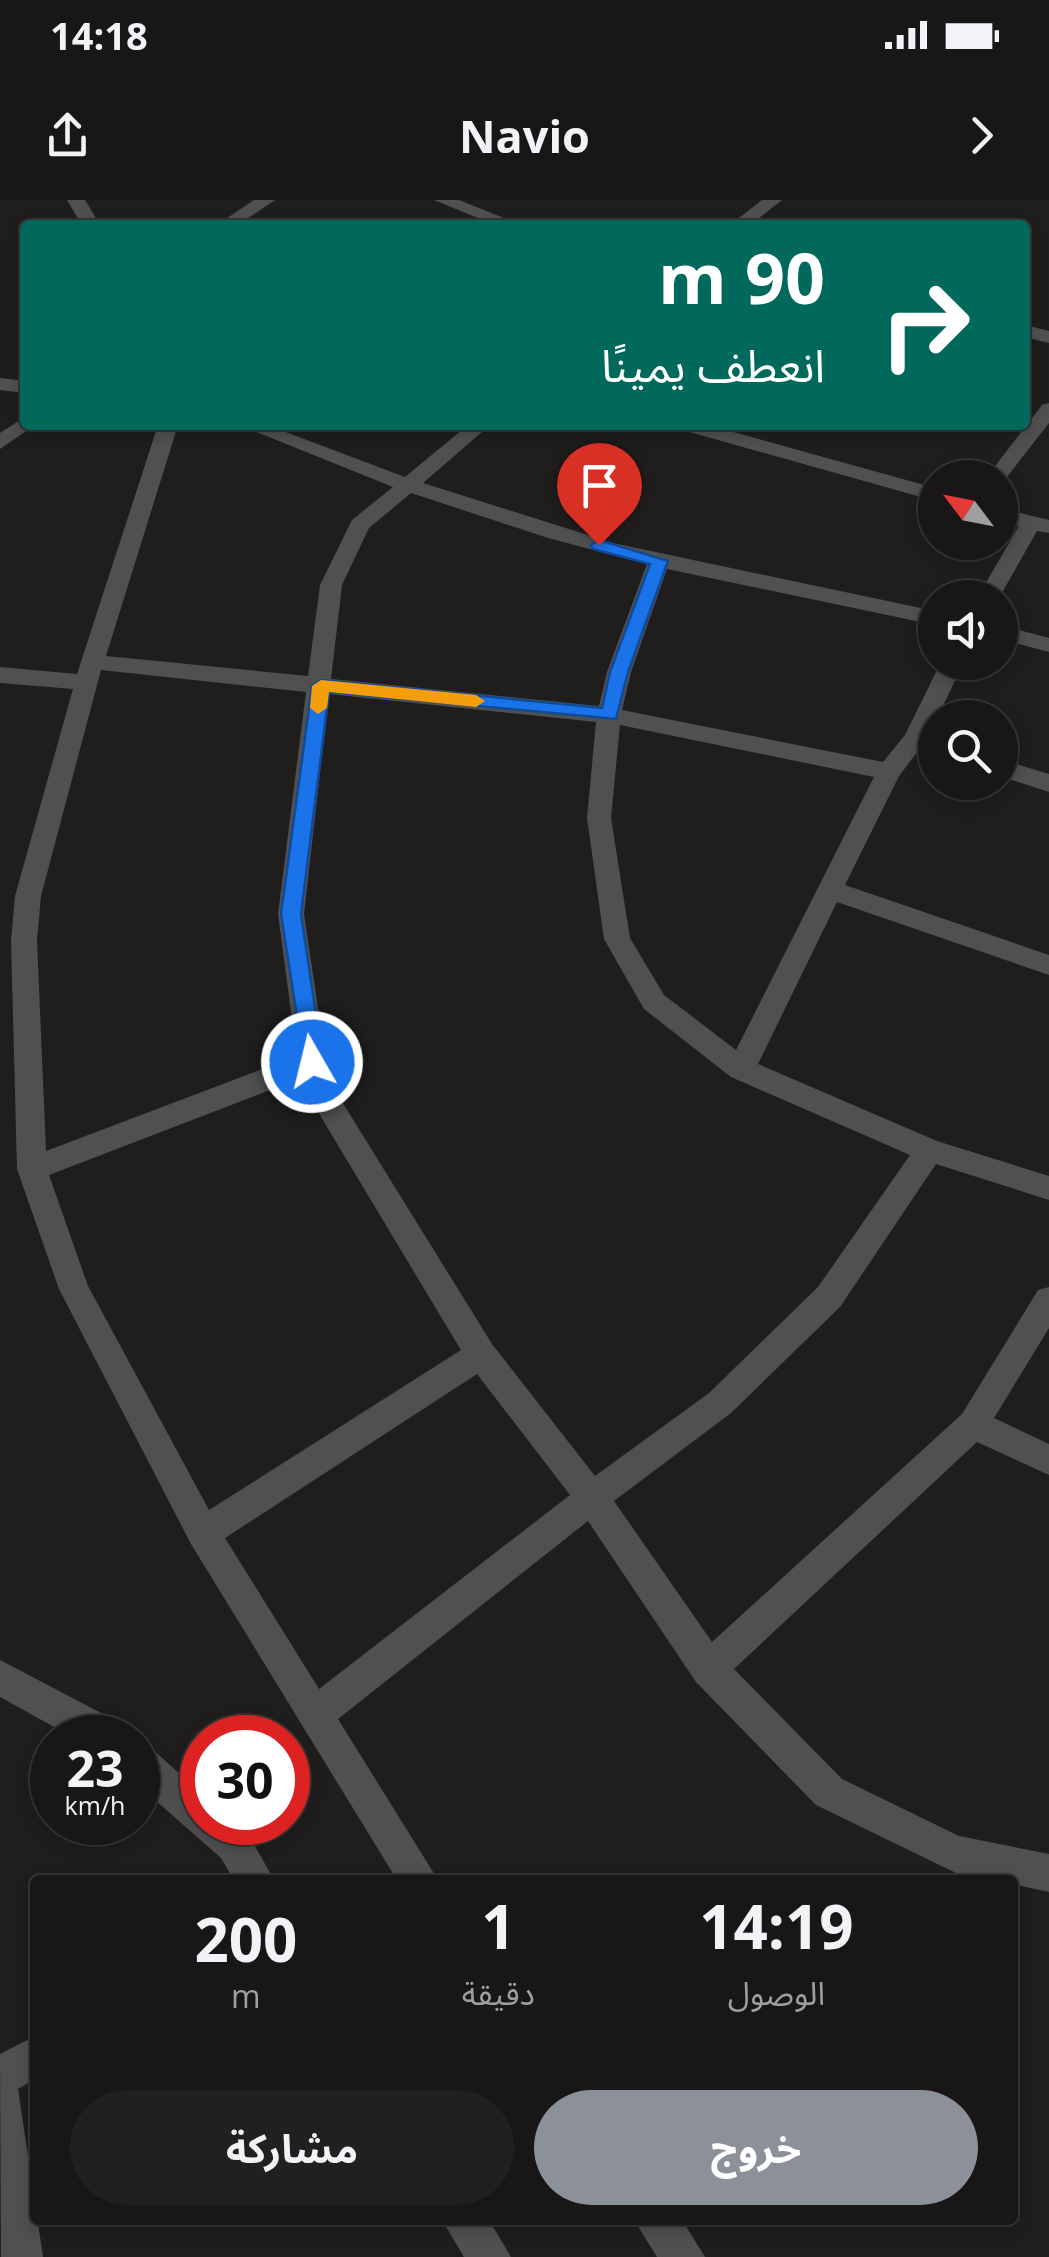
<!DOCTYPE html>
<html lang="ar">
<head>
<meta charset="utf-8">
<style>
  :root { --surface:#181616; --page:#211f1f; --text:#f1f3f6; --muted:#9f9fa1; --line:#363535; --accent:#8c9099 }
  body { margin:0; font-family:"Open Sans","Noto Sans Arabic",sans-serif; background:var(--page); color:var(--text); direction:rtl; height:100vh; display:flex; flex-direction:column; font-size:38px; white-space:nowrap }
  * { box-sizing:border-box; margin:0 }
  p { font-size:32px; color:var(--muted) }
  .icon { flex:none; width:55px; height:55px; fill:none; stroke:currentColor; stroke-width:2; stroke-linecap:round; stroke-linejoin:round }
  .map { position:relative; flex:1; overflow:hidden; direction:ltr }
  .side { position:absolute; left:30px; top:1675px; width:988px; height:350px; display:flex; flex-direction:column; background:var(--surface); border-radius:10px; box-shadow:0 5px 15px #0003,0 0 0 2px var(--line); direction:rtl }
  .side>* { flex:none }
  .banner { position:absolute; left:20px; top:20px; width:1010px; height:210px; border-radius:10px; box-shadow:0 5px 15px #0003,0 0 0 2px var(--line); direction:rtl; background:#00695c; color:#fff; overflow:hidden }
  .needle { width:65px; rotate:302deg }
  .tools { position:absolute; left:918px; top:260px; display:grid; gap:20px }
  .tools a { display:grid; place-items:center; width:100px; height:100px; border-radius:50%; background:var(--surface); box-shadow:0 5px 15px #0003,0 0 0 2px var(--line); font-size:50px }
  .speed { position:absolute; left:30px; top:1515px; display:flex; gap:20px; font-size:50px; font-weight:700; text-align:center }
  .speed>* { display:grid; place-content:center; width:130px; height:130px; border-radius:50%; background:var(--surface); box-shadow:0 5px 15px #0003,0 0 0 2px var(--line); line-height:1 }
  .speed small { font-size:25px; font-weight:400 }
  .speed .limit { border:15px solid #d22; background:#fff; color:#111 }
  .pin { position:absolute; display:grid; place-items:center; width:85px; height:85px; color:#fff; margin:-102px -42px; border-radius:50% 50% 50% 0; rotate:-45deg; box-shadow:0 0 10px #0007 }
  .pin .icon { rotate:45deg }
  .me { position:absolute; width:110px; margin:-55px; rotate:352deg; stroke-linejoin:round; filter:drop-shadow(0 0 8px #0008) }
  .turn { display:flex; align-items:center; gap:35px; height:210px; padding:0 40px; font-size:45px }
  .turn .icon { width:130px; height:130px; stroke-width:2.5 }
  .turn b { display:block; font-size:70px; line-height:85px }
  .eta { display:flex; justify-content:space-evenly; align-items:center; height:170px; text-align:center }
  .eta b { font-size:60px; font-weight:700; line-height:70px }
  .action { display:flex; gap:20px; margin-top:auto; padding:20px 40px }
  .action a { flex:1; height:115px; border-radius:60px; background:var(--accent); color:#fff; font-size:40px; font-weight:700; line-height:115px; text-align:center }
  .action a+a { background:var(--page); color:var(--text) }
  .status { display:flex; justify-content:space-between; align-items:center; height:70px; padding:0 50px; background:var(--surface); direction:ltr }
  .status svg { height:28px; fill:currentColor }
  header { display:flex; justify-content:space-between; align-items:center; height:130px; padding:0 40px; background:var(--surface); font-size:45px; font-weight:700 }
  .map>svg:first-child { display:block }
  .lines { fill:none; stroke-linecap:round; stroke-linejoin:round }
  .minor { fill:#515051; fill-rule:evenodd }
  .route { fill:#1a73e8; stroke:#114b97; stroke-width:2.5 }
  .slow { fill:#f59e0b }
</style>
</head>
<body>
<div class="status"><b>14:18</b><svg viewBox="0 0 49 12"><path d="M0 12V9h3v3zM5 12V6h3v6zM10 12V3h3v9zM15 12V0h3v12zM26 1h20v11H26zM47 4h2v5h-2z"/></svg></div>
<header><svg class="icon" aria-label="forward" viewBox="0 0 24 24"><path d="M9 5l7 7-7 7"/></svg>Navio<svg class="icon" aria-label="share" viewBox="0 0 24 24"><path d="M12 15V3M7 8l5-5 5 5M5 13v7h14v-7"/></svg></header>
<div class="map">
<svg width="1049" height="2057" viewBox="0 0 1049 2057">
  <rect width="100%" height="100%" fill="#201d1d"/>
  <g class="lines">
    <g class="minor">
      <path d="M67,0H85L100,25H82Z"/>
      <path d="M254,0H275L238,25H217Z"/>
      <path d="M434,0H459L521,25H495Z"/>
      <path d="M762,0H782L750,25H730Z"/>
      <path d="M1025,125L1049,131V143L1025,137Z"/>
      <path d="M0,178L25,181V193L0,190Z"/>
      <path d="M1049,203V223L1003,282L1000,283V278H986L1042,205Z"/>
      <path d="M25,217V225L32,227L0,249V233Z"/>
      <path d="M158,225H178L106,456L308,476L320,385L352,320L393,287L239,225H267L405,277L468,225H490L423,283L613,343L935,411V425L667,369L631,472L622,510L883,562L905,535L941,462H964L927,539L899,576L845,685L1049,755V775L837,702L758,864L937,941L1049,976V1000L936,964L840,1107L731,1213L614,1301L712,1442L962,1214L1038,1090L1049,1087V1128L994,1218L1049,1244V1275L977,1242L734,1469L842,1579L959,1636L1049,1654V1692L1012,1684V1680L956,1673L816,1605L696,1482L588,1321L338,1519L438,1680H397L191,1344L59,1089L17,969L11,740L15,696L73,489L0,483V467L77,474ZM411,293L548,338L647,364L607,472L599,506L331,479L342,385L369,328ZM101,470L306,492L278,714L297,856L46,951L37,740L41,696ZM329,494L596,522L587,618L604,739L644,809L731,877L910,955L818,1087L709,1193L595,1276L492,1144L344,905L326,862L304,714ZM620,525L874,577L736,850L664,795L630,738L611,618ZM304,877L321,917L461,1150L209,1310L88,1086L49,975ZM477,1174L570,1295L319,1489L225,1338Z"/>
      <path d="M676,225H708L935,288V301L679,229Z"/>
      <path d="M1000,308L1049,320V333L1037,331L999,398H977L1019,326L1000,321Z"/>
      <path d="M1000,425L1049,438V452L1000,439Z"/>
      <path d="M1000,559L1049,574V592L1000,576Z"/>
      <path d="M0,1460L124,1525L129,1538H74L0,1497Z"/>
      <path d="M138,1543L151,1548L202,1594V1622H237L247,1632L274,1680H234L221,1658L138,1585Z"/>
      <path d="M35,1836V1879L18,1889L43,2057H1L0,1854Z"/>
      <path d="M442,2020H489L511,2057H464Z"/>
      <path d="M634,2020H682L705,2057H657Z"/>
    </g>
  </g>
  <path class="route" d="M599,340L668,361L628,472L616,519L329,492L301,714L323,862L312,870L305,868L281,714L312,486L321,480L602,508L610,472L650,364L593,349L591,345Z"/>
  <path class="slow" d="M321,480L476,495L485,501L476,507L329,492L327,508L318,514L310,508L312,486Z"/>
</svg>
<div class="tools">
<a><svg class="needle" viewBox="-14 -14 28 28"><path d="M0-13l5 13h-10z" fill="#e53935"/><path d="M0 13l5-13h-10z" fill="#9f9fa1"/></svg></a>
<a><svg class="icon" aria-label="sound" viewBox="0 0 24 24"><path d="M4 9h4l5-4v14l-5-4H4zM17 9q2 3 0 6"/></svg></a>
<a><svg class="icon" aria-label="search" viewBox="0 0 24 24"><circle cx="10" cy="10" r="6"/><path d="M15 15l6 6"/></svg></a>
</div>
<div class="speed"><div>23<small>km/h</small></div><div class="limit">30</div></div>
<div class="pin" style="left:599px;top:345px;background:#d93025"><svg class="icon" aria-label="arrive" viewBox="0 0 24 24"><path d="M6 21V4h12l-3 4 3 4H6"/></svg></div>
<svg class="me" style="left:312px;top:862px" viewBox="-20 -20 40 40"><circle r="17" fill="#1a73e8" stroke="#fff" stroke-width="3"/><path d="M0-11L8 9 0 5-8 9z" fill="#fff"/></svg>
<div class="banner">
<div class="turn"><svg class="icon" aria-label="right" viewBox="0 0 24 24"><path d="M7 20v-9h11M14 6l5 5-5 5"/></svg><div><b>90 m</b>انعطف يمينًا</div></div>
</div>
<section class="side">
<div class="eta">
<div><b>14:19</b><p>الوصول</p></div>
<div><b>1</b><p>دقيقة</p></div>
<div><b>200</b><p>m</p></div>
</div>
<div class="action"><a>خروج</a><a>مشاركة</a></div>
</section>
</div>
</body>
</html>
